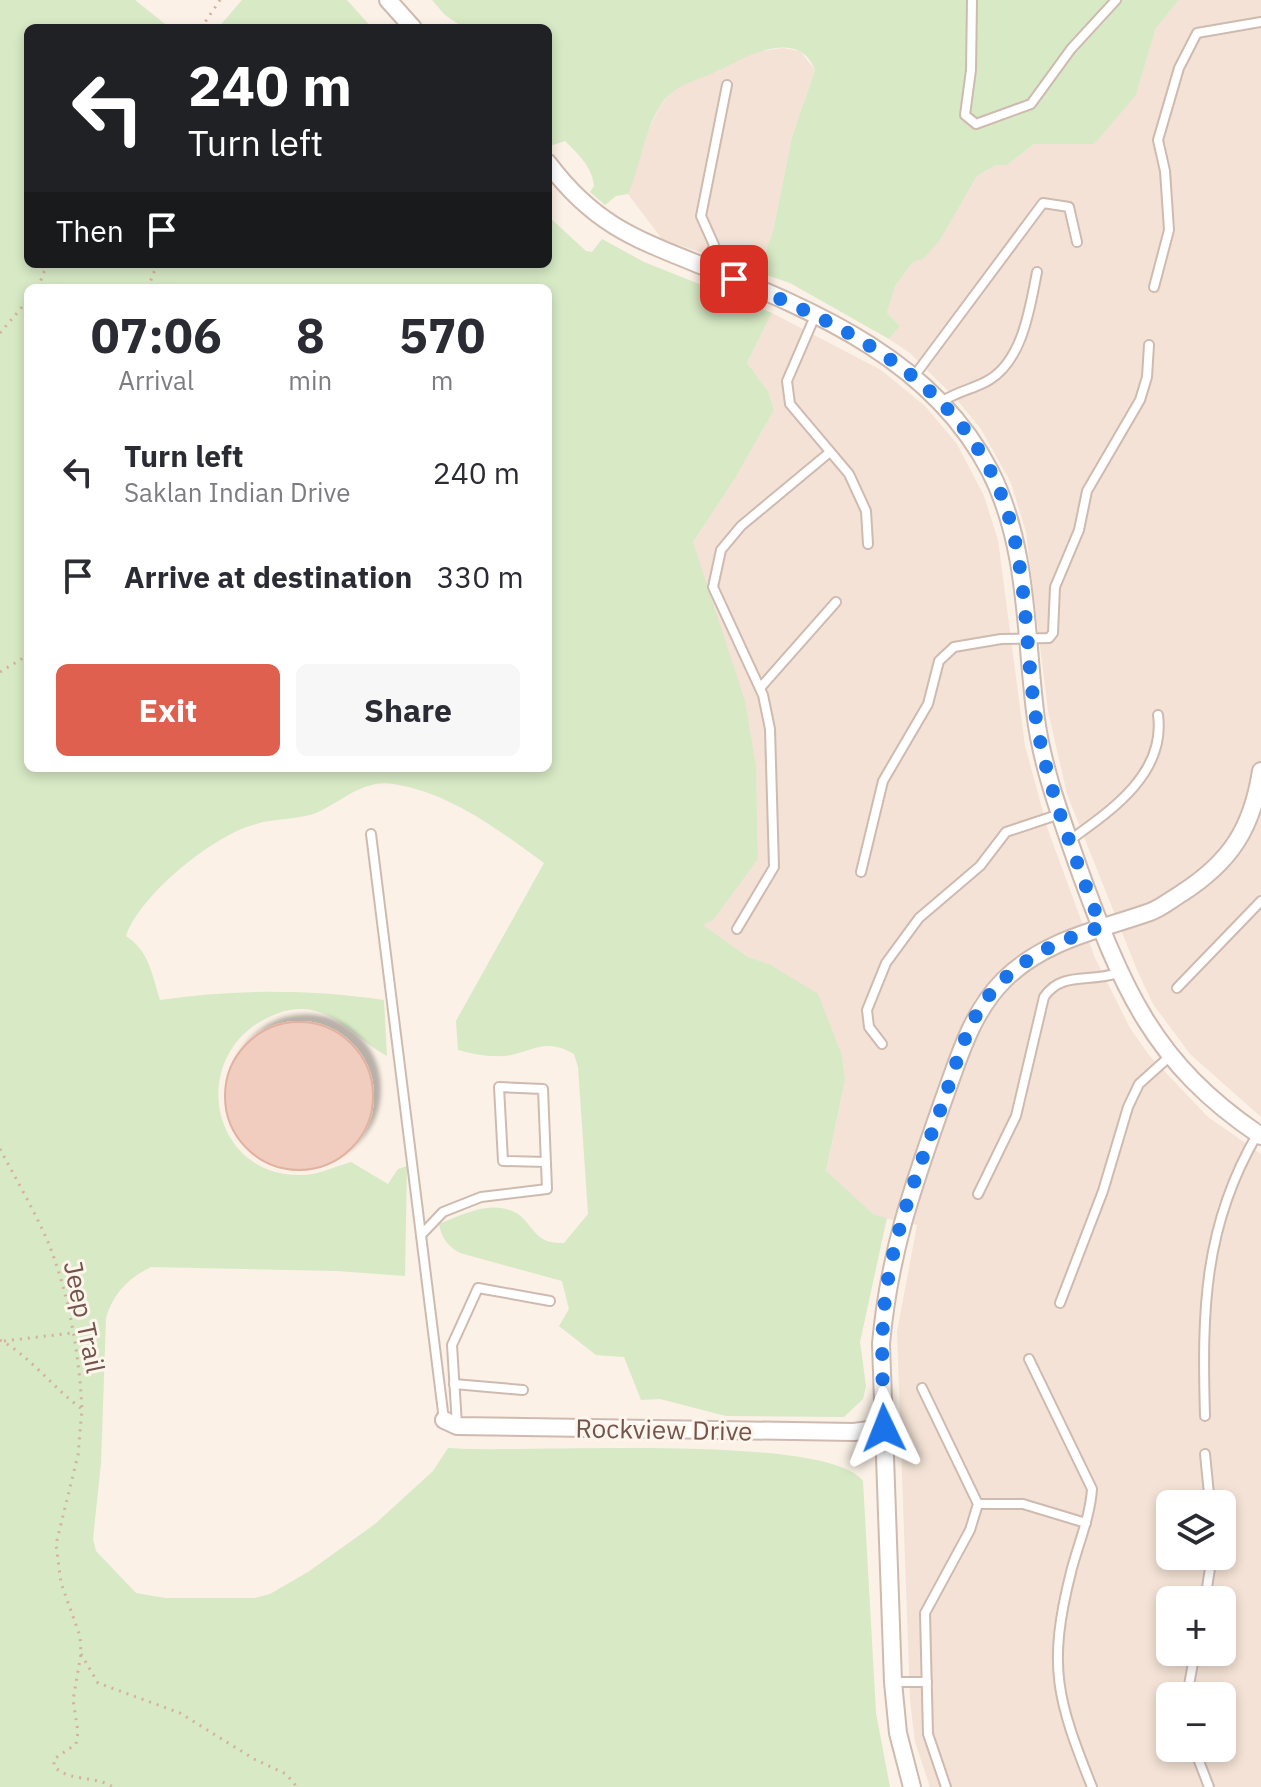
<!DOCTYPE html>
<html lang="en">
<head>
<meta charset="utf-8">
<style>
  :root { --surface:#fff; --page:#f7f7f7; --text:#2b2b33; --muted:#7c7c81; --accent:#e06050 }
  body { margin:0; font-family:"IBM Plex Sans",sans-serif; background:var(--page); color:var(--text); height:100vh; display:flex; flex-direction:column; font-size:30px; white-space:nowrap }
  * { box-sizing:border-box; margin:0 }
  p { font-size:26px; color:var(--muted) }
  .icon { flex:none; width:44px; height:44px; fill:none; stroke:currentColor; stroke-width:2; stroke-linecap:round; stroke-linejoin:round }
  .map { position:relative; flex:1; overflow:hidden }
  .drawer { position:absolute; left:24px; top:284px; width:528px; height:488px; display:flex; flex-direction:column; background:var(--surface); border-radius:12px; box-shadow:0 4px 12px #0003 }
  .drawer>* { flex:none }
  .guide { position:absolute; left:24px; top:24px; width:528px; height:244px; border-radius:12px; box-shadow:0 4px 12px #0003; background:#202124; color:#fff; overflow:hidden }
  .controls { position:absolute; left:1156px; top:1490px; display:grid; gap:16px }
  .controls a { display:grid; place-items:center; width:80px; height:80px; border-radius:12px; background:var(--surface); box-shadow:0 4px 12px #0003; font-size:40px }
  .pin { position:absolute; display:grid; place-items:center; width:68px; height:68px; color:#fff; margin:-34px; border-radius:16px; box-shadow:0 4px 12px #0006 }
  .me { position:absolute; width:88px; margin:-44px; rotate:358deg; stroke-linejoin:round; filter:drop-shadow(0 0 6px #0008) }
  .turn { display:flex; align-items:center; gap:28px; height:168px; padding:0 32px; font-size:36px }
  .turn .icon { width:104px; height:104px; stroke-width:2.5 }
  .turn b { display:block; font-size:56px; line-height:68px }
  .then { display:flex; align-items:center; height:76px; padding:0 32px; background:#0003; gap:16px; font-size:30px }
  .eta { display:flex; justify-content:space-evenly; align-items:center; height:136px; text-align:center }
  .eta b { font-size:48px; font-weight:700; line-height:56px }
  .button { display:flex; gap:16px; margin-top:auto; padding:16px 32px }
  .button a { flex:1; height:92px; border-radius:12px; background:var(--accent); color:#fff; font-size:32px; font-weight:700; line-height:92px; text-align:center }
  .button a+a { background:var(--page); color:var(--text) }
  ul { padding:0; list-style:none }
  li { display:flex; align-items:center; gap:24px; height:104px; padding:0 32px }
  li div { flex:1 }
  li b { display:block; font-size:30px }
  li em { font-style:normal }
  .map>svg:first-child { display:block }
  .residential { fill:#f3e2d5; fill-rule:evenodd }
  .green { fill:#d7e9c5; fill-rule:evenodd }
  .building { fill:#f0cdbf; stroke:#e2b2a0; stroke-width:2; filter:url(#shadow) }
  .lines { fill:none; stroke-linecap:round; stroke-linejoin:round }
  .lane-casing { stroke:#cfbab0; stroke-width:12 }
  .street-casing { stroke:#cfbab0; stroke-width:20 }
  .path { stroke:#d5b0a2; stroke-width:3; stroke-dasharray:2 6; stroke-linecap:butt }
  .lane { stroke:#fff; stroke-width:8 }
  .street { stroke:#fff; stroke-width:16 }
  .route { stroke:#1a73e8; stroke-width:14; stroke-dasharray:0 25.2 }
  .labels { text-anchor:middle; stroke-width:6; stroke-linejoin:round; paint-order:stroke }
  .street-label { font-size:26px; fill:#74554c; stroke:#fef5ec }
</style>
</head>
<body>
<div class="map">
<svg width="1261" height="1787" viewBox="0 0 1261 1787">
  <defs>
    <filter id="shadow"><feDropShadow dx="7" dy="-7" stdDeviation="2" flood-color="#0004"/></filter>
  </defs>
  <rect width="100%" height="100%" fill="#fbf1e6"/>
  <g class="residential">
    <path d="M1179,0H1261V1117L1190,1054L1153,1004L1137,970L1067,794L1048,711L1026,532L1011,483L981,429L958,401L910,353L889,339L900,326L887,313L895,286L914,261L940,240L977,176L996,165H1007L1034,144L1043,143L1136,95L1156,28Z"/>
    <path d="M782,48L800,51L815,70L792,137L773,231L758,272L662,239L628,194L642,144L660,106L676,87L710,74L750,53Z"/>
    <path d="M772,313L881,370L925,406L957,444L984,496L998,540L1025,746L1048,830L1095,958L1130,1028L1149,1055L1208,1117L1261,1154V1787H930L915,1742L910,1700L897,1332L917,1225L874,1216L826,1172L845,1080L842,1055L827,1018L769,964L748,957L703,925L721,909L758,859L756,767L693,542L734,480L774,410L768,391L747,363ZM1170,1504H1222V1556H1170ZM1170,1600H1222V1652H1170ZM1170,1696H1222V1748H1170Z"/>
  </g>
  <g class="green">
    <path d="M0,0H135L170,28H28V264H548V216L586,251L592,252L602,239L644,262L772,313L747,363L768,391L774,410L734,480L693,542L745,701L756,767L758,859L714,919L703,925L748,957L769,964L818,994L842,1055L845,1080L826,1171L874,1215L887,1218L860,1342L866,1386L863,1399L844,1417L726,1416L660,1399L641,1400L624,1357L596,1355L559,1326L569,1309L562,1281L460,1253C448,1247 441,1237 439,1224C462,1215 488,1201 512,1211C534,1220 531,1245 564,1243L588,1214L578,1067L574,1054C543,1036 530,1054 504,1056C488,1057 473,1054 458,1050L456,1021L544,863C499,830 450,793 394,784C362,779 342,802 316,813C297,820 275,818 256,824C213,835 140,895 126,936C149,951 152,974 160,1000C234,989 310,989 384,1000L387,1056C360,1042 336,1010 303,1009C286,1008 272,1015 258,1023C189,1067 215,1175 298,1175C317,1176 333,1167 351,1162L388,1184L398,1169L407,1166L405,1276L337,1271L151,1267C128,1278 113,1294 106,1318L101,1463L93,1539L96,1551L136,1593L165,1598H255L270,1594L308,1572L375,1524L433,1471L448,1448C521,1454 825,1432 863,1481L876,1713L890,1787H0ZM28,288H548V768H28Z"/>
    <path d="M242,0H347L372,28H218Z"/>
    <path d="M432,0H1179L1156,28L1136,95L1094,144H1034L1007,165H996L977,176L940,240L923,259L914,261L895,286L887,313L900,326L889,339L790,283L758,272L773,231L792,137L815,70C797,24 739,61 711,74C690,83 674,85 660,106C643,134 641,165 628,194L616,196L605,205L590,192L594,186C592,166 578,154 565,141L550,146L548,142V28H464L445,15Z"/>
  </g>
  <circle class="building" cx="299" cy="1096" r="74"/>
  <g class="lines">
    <g class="lane-casing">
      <g id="lane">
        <path d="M972,0L971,70L965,115L976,124L1031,104L1071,49L1116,0"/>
        <path d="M706,267L714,245L701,216L727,85"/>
        <path d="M1154,287L1169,230L1165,171L1158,140L1179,68L1197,33L1261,22"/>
        <path d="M815,316L787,381L790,404L849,474L866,511L868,544"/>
        <path d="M915,375L1043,203L1069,207L1077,242"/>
        <path d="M943,401C958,391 974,389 989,380C1023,360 1030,307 1037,272"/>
        <path d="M760,688L836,602"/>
        <path d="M371,834L444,1420"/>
        <path d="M1070,840C1112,810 1166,773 1158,715"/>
        <path d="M861,872L883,781L928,704L939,661L954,647L1001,639L1049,638L1053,633L1055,587L1079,530L1087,491L1140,400L1147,377L1149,345"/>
        <path d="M737,929L774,867L770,729L763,695L713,587L721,550L741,526L830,452"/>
        <path d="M1177,988L1261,901"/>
        <path d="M882,1044L869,1027L867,1010L886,963L919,918L980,866L1006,832L1060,814"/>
        <path d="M978,1194L1016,1116L1044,997C1062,971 1088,983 1118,973"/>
        <path d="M421,1235L443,1212L481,1197L547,1189L543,1089L499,1087L503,1161L546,1162"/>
        <path d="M1060,1303L1103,1191L1128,1107L1139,1084L1169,1057"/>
        <path d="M1029,1359L1092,1489C1090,1518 1078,1544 1071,1572C1047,1667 1057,1699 1092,1787"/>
        <path d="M454,1384L523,1390"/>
        <path d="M922,1388L978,1504L970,1530L925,1613L928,1734L946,1787"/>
        <path d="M1205,1416C1202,1312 1203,1226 1258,1133"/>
        <path d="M457,1425L452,1345L478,1288L550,1301"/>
        <path d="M1205,1454L1210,1504"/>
        <path d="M978,1504H1023L1086,1523"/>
        <path d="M1205,1600L1212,1556"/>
        <path d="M893,1682H927"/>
        <path d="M1187,1696L1195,1652"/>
        <path d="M1194,1748L1209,1787"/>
      </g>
    </g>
    <g class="street-casing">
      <g id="street">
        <path d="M388,0L413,28"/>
        <path d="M548,163C595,226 638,240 708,268C818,312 933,361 990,471C1029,547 1025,637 1036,719C1043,770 1062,820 1079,869C1122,987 1152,1063 1261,1136"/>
        <path d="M444,1420L457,1426L854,1432L884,1428"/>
        <path d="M912,1787L898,1733L893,1682L881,1344C889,1254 912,1189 942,1104C958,1061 970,1014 1004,980C1044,940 1099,930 1150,912C1161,908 1172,899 1182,893C1230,862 1252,829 1261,771"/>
      </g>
    </g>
    <g class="path">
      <path d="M201,28L220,0"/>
      <path d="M38,288L47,264"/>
      <path d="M148,288L157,264"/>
      <path d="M0,333L28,300"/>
      <path d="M0,672L28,655"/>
      <path d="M0,1149C16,1179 34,1210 48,1242C69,1294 79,1353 82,1409"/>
      <path d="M0,1340C29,1355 53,1388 82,1409L78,1455L56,1544L61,1583L80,1636L81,1654L73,1700L78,1732L76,1744L54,1759V1766C68,1782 94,1775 113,1787"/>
      <path d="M4,1341L72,1333"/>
      <path d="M81,1654L98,1683L180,1713L254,1759L286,1774L297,1787"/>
    </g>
    <use href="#lane" class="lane"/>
    <use href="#street" class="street"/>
  </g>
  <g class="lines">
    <path class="route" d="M734,279C858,331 978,390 1013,532C1028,595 1026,661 1037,725C1049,794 1077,861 1101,927C1058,940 1011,963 985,1001C963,1032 954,1073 941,1108C918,1171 893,1233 885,1300C880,1343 883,1385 884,1428"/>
  </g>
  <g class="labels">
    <g class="street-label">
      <text transform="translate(84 1317) rotate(78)" y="9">Jeep Trail</text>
      <text transform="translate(664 1430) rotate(1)" y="9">Rockview Drive</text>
    </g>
  </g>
</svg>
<div class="controls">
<a><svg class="icon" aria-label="layers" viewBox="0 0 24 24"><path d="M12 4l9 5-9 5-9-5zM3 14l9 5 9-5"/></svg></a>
<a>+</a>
<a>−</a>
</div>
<div class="pin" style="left:734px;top:279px;background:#d93025"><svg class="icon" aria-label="arrive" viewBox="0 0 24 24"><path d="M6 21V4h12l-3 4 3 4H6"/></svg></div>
<svg class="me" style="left:884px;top:1428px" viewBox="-20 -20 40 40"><path d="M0-17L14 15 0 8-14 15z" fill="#1a73e8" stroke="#fff" stroke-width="4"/></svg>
<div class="guide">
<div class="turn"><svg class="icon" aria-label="left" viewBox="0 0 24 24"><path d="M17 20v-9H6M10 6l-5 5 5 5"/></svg><div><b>240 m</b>Turn left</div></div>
<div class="then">Then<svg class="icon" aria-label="arrive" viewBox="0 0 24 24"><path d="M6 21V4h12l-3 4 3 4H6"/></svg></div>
</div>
<section class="drawer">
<div class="eta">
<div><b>07:06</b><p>Arrival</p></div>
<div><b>8</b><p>min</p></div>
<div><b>570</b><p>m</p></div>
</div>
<ul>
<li><svg class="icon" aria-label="left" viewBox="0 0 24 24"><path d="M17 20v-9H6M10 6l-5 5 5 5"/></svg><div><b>Turn left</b><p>Saklan Indian Drive</p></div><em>240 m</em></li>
<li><svg class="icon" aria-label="arrive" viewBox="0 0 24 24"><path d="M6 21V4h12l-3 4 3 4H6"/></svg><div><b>Arrive at destination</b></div><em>330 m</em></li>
</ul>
<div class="button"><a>Exit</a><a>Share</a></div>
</section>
</div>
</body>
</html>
